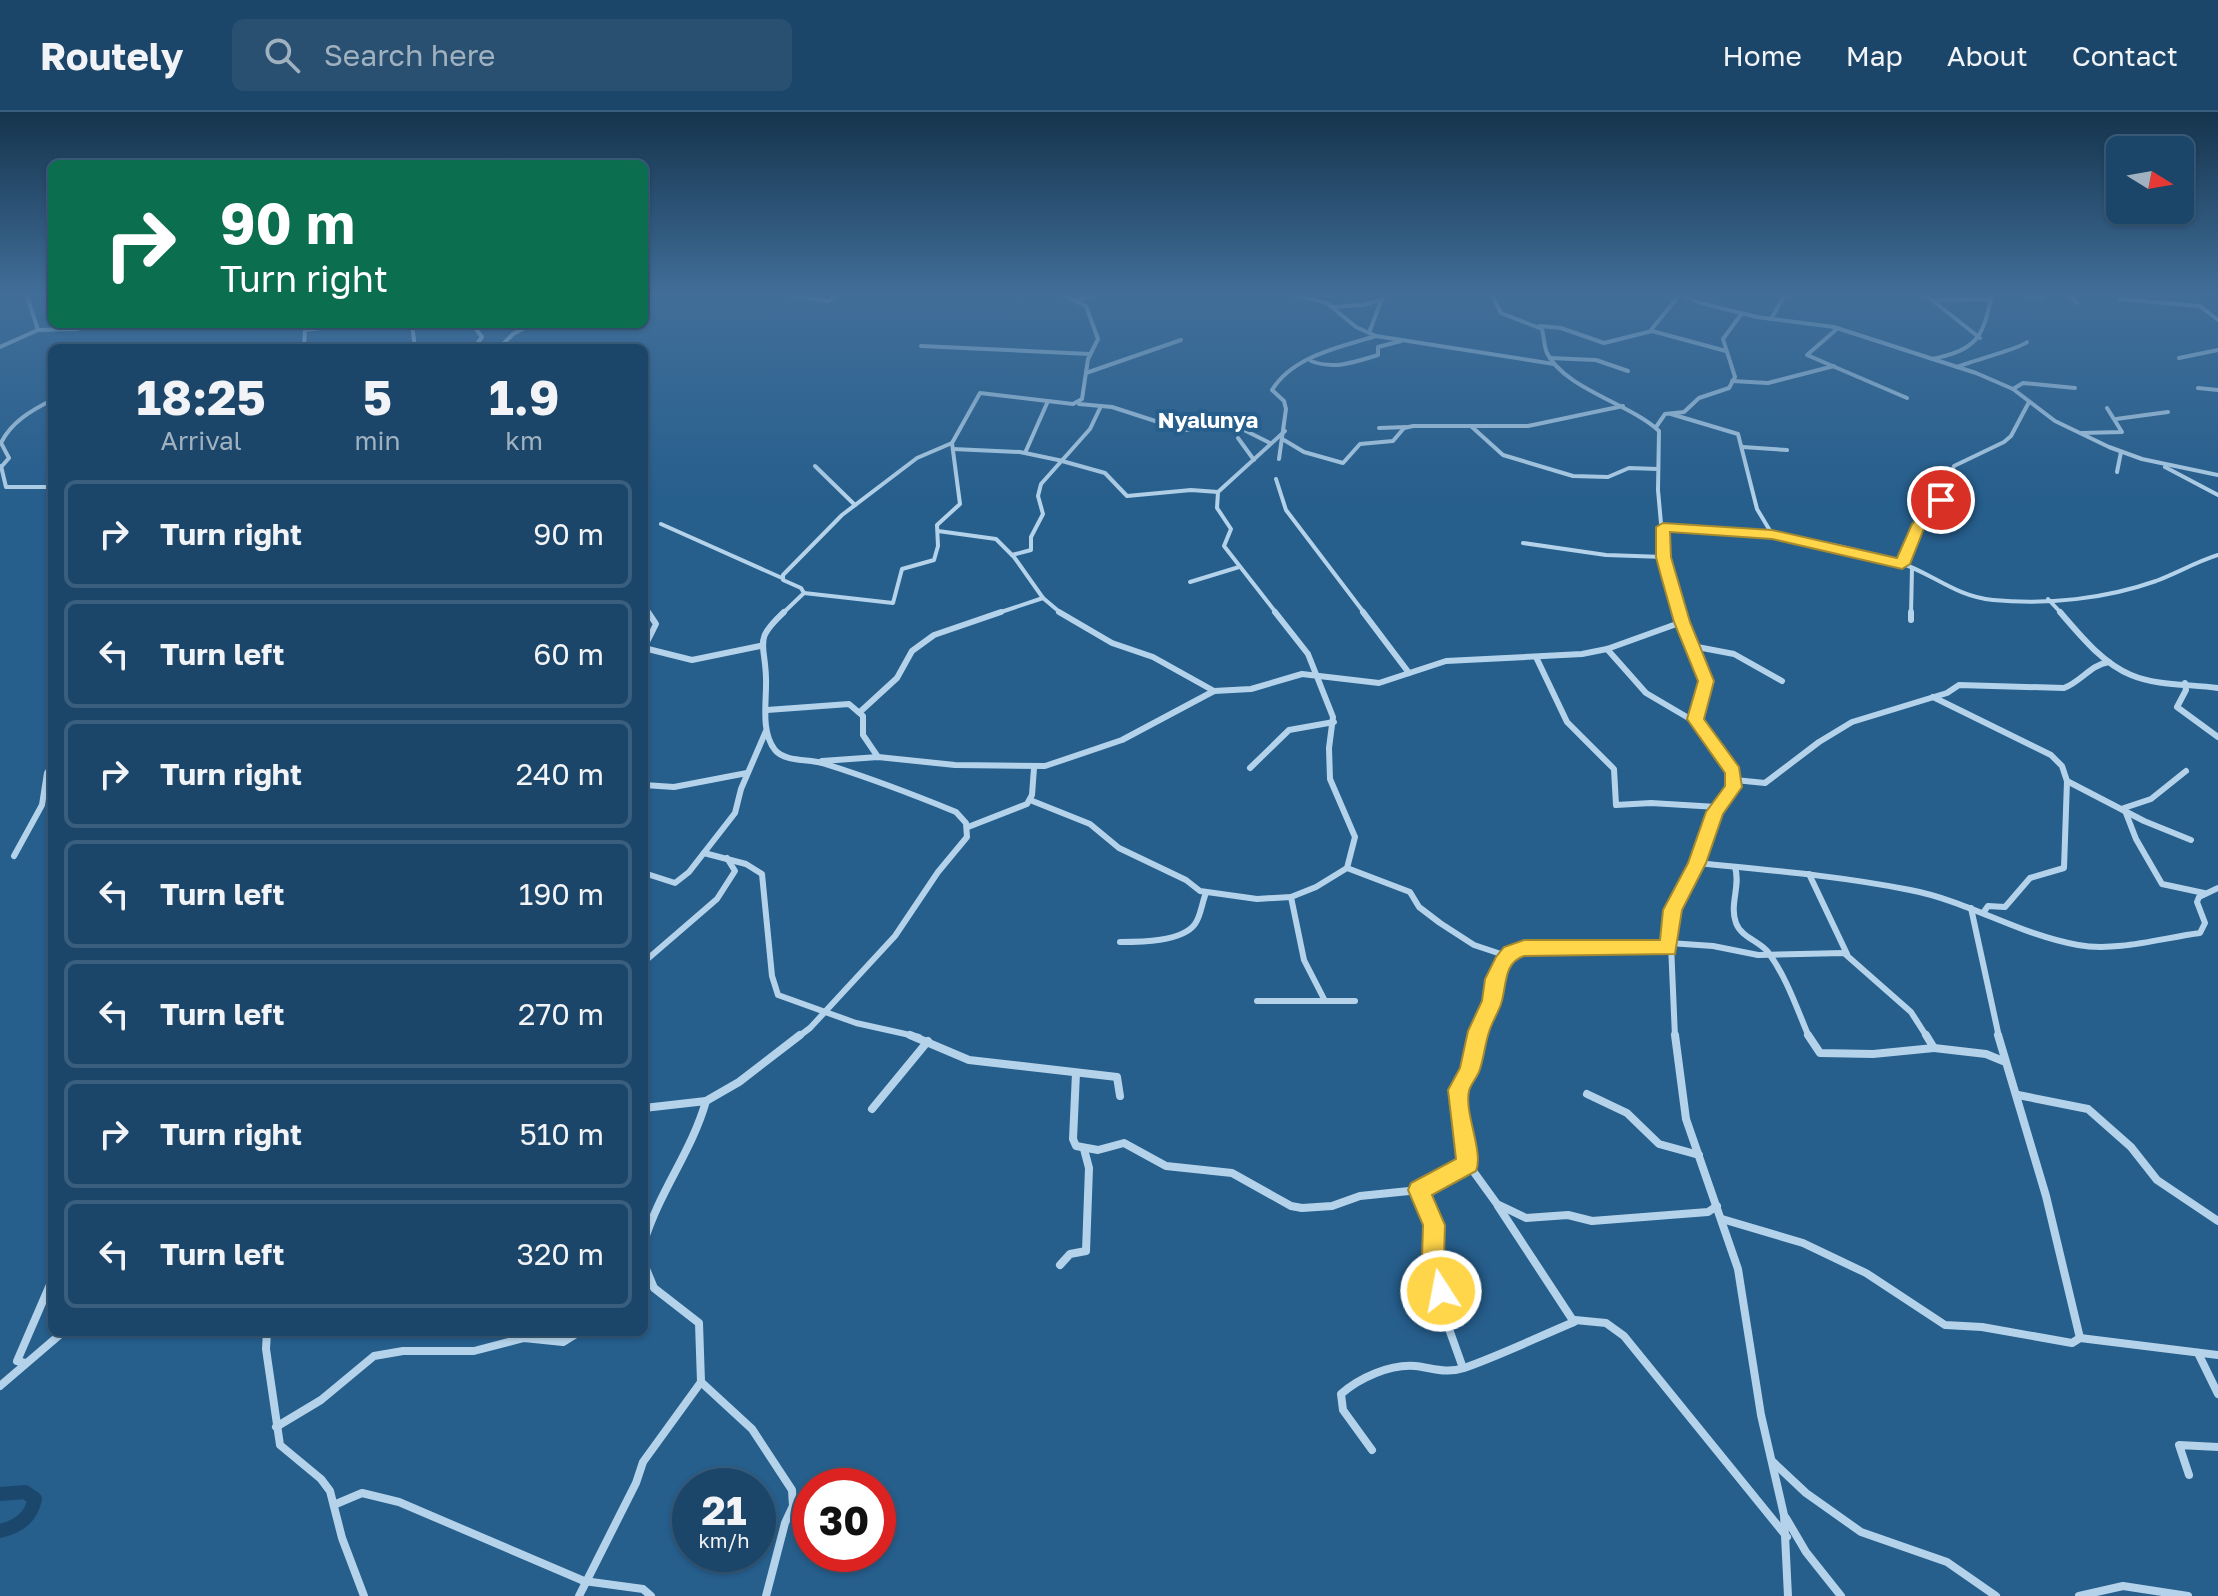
<!DOCTYPE html>
<html lang="en">
<head>
<meta charset="utf-8">
<style>
  :root { --surface:#1c4669; --page:#295071; --text:#f1f3f6; --muted:#a0b1c0; --line:#3a5e7d }
  body { margin:0; font-family:"Golos Text",sans-serif; background:var(--page); color:var(--text); height:100vh; display:flex; flex-direction:column; font-size:30px; white-space:nowrap }
  * { box-sizing:border-box; margin:0 }
  p { font-size:26px; color:var(--muted) }
  .icon { flex:none; width:44px; height:44px; fill:none; stroke:currentColor; stroke-width:2; stroke-linecap:round; stroke-linejoin:round }
  .map { position:relative; flex:1; overflow:hidden }
  .sheet { position:absolute; left:48px; top:232px; width:600px; height:992px; display:flex; flex-direction:column; background:var(--surface); border-radius:12px; box-shadow:0 2px 6px #0004,0 0 0 2px var(--line) }
  .sheet>* { flex:none }
  .top-card { position:absolute; left:48px; top:48px; width:600px; height:168px; border-radius:12px; box-shadow:0 2px 6px #0004,0 0 0 2px var(--line); background:#0b6e4f; color:#fff; overflow:hidden }
  .needle { width:52px; rotate:101deg }
  .tools { position:absolute; left:2106px; top:24px; display:grid; gap:16px }
  .tools a { display:grid; place-items:center; width:88px; height:88px; border-radius:12px; background:var(--surface); box-shadow:0 2px 6px #0004,0 0 0 2px var(--line); font-size:40px }
  .speed { position:absolute; left:672px; top:1356px; display:flex; gap:16px; font-size:40px; font-weight:700; text-align:center }
  .speed>* { display:grid; place-content:center; width:104px; height:104px; border-radius:50%; background:var(--surface); box-shadow:0 2px 6px #0004,0 0 0 2px var(--line); line-height:1 }
  .speed small { font-size:20px; font-weight:400 }
  .speed .limit { border:12px solid #d22; background:#fff; color:#111 }
  .pin { position:absolute; display:grid; place-items:center; width:68px; height:68px; color:#fff; margin:-34px; border:4px solid #fff; border-radius:50%; box-shadow:0 2px 8px #0007 }
  .me { position:absolute; width:88px; margin:-44px; rotate:349deg; stroke-linejoin:round; filter:drop-shadow(0 0 6px #0008) }
  .turn { display:flex; align-items:center; gap:28px; height:168px; padding:0 40px; font-size:36px }
  .turn .icon { width:104px; height:104px; stroke-width:2.5 }
  .turn b { display:block; font-size:56px; line-height:68px }
  .eta { display:flex; justify-content:space-evenly; align-items:center; height:136px; text-align:center }
  .eta b { font-size:48px; font-weight:700; line-height:56px }
  ul { padding:0; list-style:none }
  li { display:flex; align-items:center; gap:24px; height:108px; margin:0 16px 12px; padding:0 24px; border:4px solid var(--line); border-radius:12px }
  li div { flex:1 }
  li b { display:block; font-size:30px }
  li em { font-style:normal }
  header { display:flex; align-items:center; gap:48px; box-sizing:border-box; height:112px; padding:0 40px; background:var(--surface); border-bottom:2px solid var(--line) }
  header strong { font-size:38px }
  nav { display:flex; gap:44px; margin-inline-start:auto; font-size:28px }
  .search { width:560px; height:72px; background:var(--page); display:flex; align-items:center; gap:20px; box-sizing:border-box; padding:0 28px; border-radius:12px; color:var(--muted); font-size:30px }
  .map>svg:first-child { display:block }
  .lines { fill:none; stroke-linecap:round; stroke-linejoin:round }
  .river { stroke:#1b476c; stroke-width:14 }
  .minor-far2 { stroke:#b4d3ea; stroke-width:4 }
  .minor-far1 { stroke:#b4d3ea; stroke-width:6 }
  .minor { stroke:#b4d3ea; stroke-width:8 }
  .route { fill:#ffd54a; stroke:#a68a30; stroke-width:2 }
  .labels { text-anchor:middle; stroke-width:8; stroke-linejoin:round; paint-order:stroke }
  .far-quarter-label { font-size:22px; font-weight:bold; fill:#fff; stroke:#265e8c }
</style>
</head>
<body>
<header>
<strong>Routely</strong>
<div class="search"><svg class="icon" aria-label="search" viewBox="0 0 24 24"><circle cx="10" cy="10" r="6"/><path d="M15 15l6 6"/></svg>Search here</div>
<nav><a>Home</a><a>Map</a><a>About</a><a>Contact</a></nav>
</header>
<div class="map">
<svg width="2218" height="1484" viewBox="0 0 2218 1484">
  <rect width="100%" height="100%" fill="#265e8c"/>
  <g class="lines">
    <path class="river" d="M0,1382L25,1380L35,1387C31,1406 18,1415 0,1419"/>
    <g class="minor-far2">
      <path d="M26,181L38,218"/>
      <path d="M784,181L828,189L841,181"/>
      <path d="M1288,181L1327,191L1356,215L1376,224L1554,252"/>
      <path d="M1491,181L1501,201L1542,217C1544,225 1544,234 1547,241C1565,277 1629,291 1659,319L1658,378L1664,445L1680,502"/>
      <path d="M1677,181L1701,191L1757,205L1834,215L1976,261L2013,277L2055,309L2109,335L2142,347L2218,363"/>
      <path d="M1923,181L1980,226"/>
      <path d="M2020,181L2041,186"/>
      <path d="M2067,181L2077,191"/>
      <path d="M2119,187L2200,194L2218,208"/>
      <path d="M1079,188L1095,183"/>
      <path d="M1931,188L1991,187"/>
      <path d="M1332,195L1363,193L1383,187"/>
      <path d="M1771,207L1786,181"/>
      <path d="M412,212L415,236"/>
      <path d="M472,212L482,225L474,236"/>
      <path d="M1540,214L1561,216L1604,231L1652,219L1726,239"/>
      <path d="M1838,216L1807,243L1907,286"/>
      <path d="M1651,218L1680,182"/>
      <path d="M1369,221L1384,181"/>
      <path d="M921,234L1090,242"/>
      <path d="M0,235L38,218L77,217L92,212"/>
      <path d="M304,236L305,218L353,212"/>
      <path d="M499,236L513,222L532,212"/>
      <path d="M1550,246L1596,248L1628,259"/>
      <path d="M2179,246L2218,238"/>
      <path d="M1932,247C1978,237 1983,226 1992,181"/>
      <path d="M1311,249C1334,258 1355,250 1378,243V235L1401,229"/>
      <path d="M1957,255C1971,249 2022,236 2027,230"/>
      <path d="M1086,261L1181,228"/>
      <path d="M1732,269L1768,271L1834,254"/>
      <path d="M2198,276L2218,278"/>
      <path d="M2013,277L2023,271L2075,276"/>
      <path d="M1079,292L1112,295L1183,318L1240,316L1270,331"/>
      <path d="M1671,302L1738,322L1757,397L1772,422"/>
      <path d="M2116,307L2168,300"/>
      <path d="M1472,315L1503,343L1573,364L1608,365L1629,356L1658,357"/>
      <path d="M1656,315L1665,302L1684,300L1699,286L1729,276L1735,265L1723,227L1742,201"/>
      <path d="M1379,316L1406,315"/>
      <path d="M2081,321L2122,320L2107,296"/>
      <path d="M1238,326L1254,348"/>
      <path d="M1284,328L1304,340L1343,351L1360,332L1393,329L1404,316L1413,314H1528L1623,294"/>
      <path d="M1743,335L1787,338"/>
      <path d="M953,337L1020,340L1063,349"/>
      <path d="M1025,341L1048,289"/>
      <path d="M1279,347L1286,297L1284,289L1272,278C1293,244 1340,235 1376,224"/>
      <path d="M1062,349L1105,361L1127,384L1191,378L1218,380"/>
      <path d="M1,354L6,375H52"/>
      <path d="M2,354L9,346L1,331C11,310 32,298 52,288"/>
      <path d="M815,354L855,393"/>
      <path d="M2165,355L2218,383"/>
      <path d="M2117,360L2121,340"/>
      <path d="M1276,367L1286,398L1365,502"/>
      <path d="M661,412L782,466"/>
      <path d="M1663,415C1741,419 1823,425 1898,450C1932,461 1956,485 1993,488C2047,493 2105,487 2156,469C2177,461 2196,450 2218,443"/>
      <path d="M938,419L996,427L1014,445L1043,486L1062,502"/>
      <path d="M1523,431L1606,443L1664,445"/>
      <path d="M1012,443L1031,438V425L1043,402L1038,384L1041,372L1090,317L1101,294"/>
      <path d="M1902,452L1921,409L1943,385L1954,354L2004,330L2011,324L2029,290"/>
      <path d="M1190,470L1239,455"/>
      <path d="M804,481L893,491L902,457L934,448L938,434L937,413L960,392L952,331"/>
      <path d="M2048,487L2062,502"/>
      <path d="M644,494L649,502"/>
      <path d="M782,502L804,481L801,476L783,468V463L842,403L917,346L952,331L980,281L1073,292L1082,287L1088,247L1098,227L1086,194L1059,181"/>
      <path d="M995,502L1043,486"/>
      <path d="M1277,502L1224,434L1231,417L1217,396L1218,380L1285,319"/>
      <path d="M1911,502L1912,456"/>
    </g>
    <g class="minor-far1">
      <path d="M784,500C753,529 765,529 766,566C767,588 760,619 775,638C785,650 808,647 822,651C867,665 912,682 956,700L966,711L967,725L938,760L895,824L810,916L798,925"/>
      <path d="M1059,500L1112,531L1153,545L1214,579"/>
      <path d="M1363,500L1409,561"/>
      <path d="M2060,500C2080,523 2102,551 2131,563C2157,574 2190,572 2218,576"/>
      <path d="M1911,508V500"/>
      <path d="M1692,534L1734,542L1782,569"/>
      <path d="M644,536L656,512L648,500"/>
      <path d="M644,536L692,548L760,534"/>
      <path d="M1607,537L1646,581L1697,611"/>
      <path d="M1536,545L1567,610L1614,657L1616,693L1651,691L1717,695"/>
      <path d="M2185,571L2186,578L2177,595L2218,625"/>
      <path d="M1933,585L2051,643L2062,654L2067,669L2144,709L2191,728"/>
      <path d="M767,598L849,592L863,604V623L878,645"/>
      <path d="M861,599L897,566L912,539L934,523L1001,500"/>
      <path d="M822,649L878,645L955,653L1045,654L1122,628L1214,579L1251,577L1302,562L1379,571L1446,549L1582,542L1607,537L1682,510"/>
      <path d="M1250,656L1289,618L1334,610"/>
      <path d="M2186,659L2151,687L2124,696L2136,727L2162,772L2204,781"/>
      <path d="M1735,668L1765,671L1819,630L1852,610L1947,581L1959,573L2064,576C2082,569 2090,553 2109,550"/>
      <path d="M644,673L674,675L747,661"/>
      <path d="M1030,688L1090,712L1119,736L1186,768L1200,779L1257,787L1291,785L1316,775L1347,756L1355,725L1330,667L1329,636L1333,605L1308,542L1275,500"/>
      <path d="M968,715L1027,692L1032,683L1034,656"/>
      <path d="M704,741L746,752L762,762L772,864L778,883L856,911L919,925"/>
      <path d="M14,744L42,693L47,661L52,653"/>
      <path d="M1697,751C1768,758 1840,764 1910,778C1968,789 2020,823 2078,833C2116,840 2162,826 2200,821L2205,811L2197,790L2199,785L2218,776"/>
      <path d="M1735,755C1741,774 1729,792 1736,811C1741,825 1759,829 1768,840C1787,866 1797,897 1809,925"/>
      <path d="M1347,756L1410,780L1419,795L1440,811L1474,833L1507,844"/>
      <path d="M644,761L675,771L689,760L735,701L741,677L766,619"/>
      <path d="M1809,762L1847,842"/>
      <path d="M1291,785L1304,848L1324,887"/>
      <path d="M1971,796L1999,925"/>
      <path d="M1983,801L1988,794L2005,795L2030,766L2064,756L2067,669"/>
      <path d="M1120,830C1140,830 1182,830 1195,812C1201,804 1202,790 1206,781"/>
      <path d="M1669,831L1713,834L1758,843L1844,841L1911,900L1927,925"/>
      <path d="M644,850L717,787L735,759L727,746"/>
      <path d="M1257,889H1355"/>
      <path d="M1478,925L1494,885L1497,862L1507,844L1524,836H1669"/>
      <path d="M1675,925L1670,809L1677,787L1702,738L1715,700L1734,675L1735,668L1727,649L1696,607L1706,569L1679,500"/>
    </g>
    <g class="minor">
      <path d="M910,923L969,948L1117,965L1120,984"/>
      <path d="M1478,923L1470,958L1458,978L1463,1030L1468,1052L1497,1092L1526,1106L1568,1103L1592,1109L1708,1100L1717,1094"/>
      <path d="M1675,923L1686,1007L1738,1157L1761,1303L1784,1403L1788,1484"/>
      <path d="M1808,923L1820,941L1873,942L1934,936"/>
      <path d="M1926,923L1934,936L1986,942L2003,949"/>
      <path d="M1998,923L2046,1084L2080,1226"/>
      <path d="M1076,961L1073,1027L1076,1034L1098,1038L1124,1031L1166,1054L1232,1061L1291,1094L1302,1096L1332,1094L1360,1084L1419,1078L1468,1052"/>
      <path d="M1587,982L1627,1001L1659,1032L1699,1043"/>
      <path d="M2018,983L2088,997L2131,1035L2157,1068L2218,1109"/>
      <path d="M644,996L706,989L739,970L800,923"/>
      <path d="M872,997L928,929"/>
      <path d="M1419,1078L1434,1113L1433,1147L1444,1203L1463,1256"/>
      <path d="M1722,1107L1803,1131L1866,1161L1945,1213L1982,1215L2072,1231L2080,1226L2218,1243"/>
      <path d="M644,1130C659,1080 692,1039 706,989"/>
      <path d="M644,1152L654,1176L699,1211L701,1270L752,1317L792,1378L793,1394L785,1411L766,1484"/>
      <path d="M1060,1153L1070,1142L1086,1139L1089,1056L1084,1037"/>
      <path d="M1575,1208L1606,1211L1624,1224L1787,1425"/>
      <path d="M267,1220L266,1237L280,1333L321,1367L330,1379L342,1426L364,1484"/>
      <path d="M2198,1241L2218,1282"/>
      <path d="M25,1251L17,1249L52,1168"/>
      <path d="M0,1274L63,1220"/>
      <path d="M276,1315L321,1288L374,1244L403,1239H474L524,1226L563,1230L579,1220"/>
      <path d="M1372,1338L1343,1298L1341,1282C1359,1266 1390,1252 1415,1254C1433,1256 1446,1262 1464,1256C1501,1243 1538,1225 1574,1210L1498,1094"/>
      <path d="M1773,1350L1806,1381L1861,1420L1947,1450L1996,1484"/>
      <path d="M2189,1363L2179,1333L2218,1335"/>
      <path d="M336,1392L362,1381L399,1390L584,1469L643,1477L651,1484"/>
      <path d="M1786,1406L1806,1440L1841,1484"/>
      <path d="M579,1484L636,1371L643,1350L701,1270"/>
      <path d="M2079,1484L2123,1474L2188,1484"/>
    </g>
  </g>
  <linearGradient id="sky" x2="0" y2="1"><stop stop-color="#15344d"/><stop offset="0.47" stop-color="#416e99"/><stop offset="1" stop-color="#416e99" stop-opacity="0"/></linearGradient>
  <rect width="2218" height="389" fill="url(#sky)"/>
  <path class="route" d="M1941,384L1948,388L1925,414L1910,452L1902,457L1772,427L1670,420L1671,445L1690,510L1714,569L1704,607L1739,655L1742,675L1723,702L1706,751L1682,798L1675,842L1524,844C1503,851 1507,874 1501,892C1498,901 1492,910 1489,920C1485,932 1484,945 1480,957C1478,965 1471,971 1469,979C1464,1001 1484,1040 1476,1059L1432,1083L1445,1113L1444,1147L1452,1179L1449,1188L1441,1191L1432,1188L1422,1147L1423,1113L1408,1078L1411,1071L1456,1047L1448,978L1460,956L1468,919L1482,889L1485,867L1496,845L1504,835L1524,828H1660L1663,798L1688,751L1706,700L1725,674V661L1687,607L1698,569L1674,510L1661,464L1656,445V415L1663,411L1772,418L1897,446L1912,412L1936,385Z"/>
  <g class="labels">
    <g class="far-quarter-label">
      <text x="1208" y="316">Nyalunya</text>
    </g>
  </g>
</svg>
<div class="tools">
<a><svg class="needle" viewBox="-14 -14 28 28"><path d="M0-13l5 13h-10z" fill="#e53935"/><path d="M0 13l5-13h-10z" fill="#a0b1c0"/></svg></a>
</div>
<div class="speed"><div>21<small>km/h</small></div><div class="limit">30</div></div>
<div class="pin" style="left:1941px;top:388px;background:#d93025"><svg class="icon" aria-label="arrive" viewBox="0 0 24 24"><path d="M6 21V4h12l-3 4 3 4H6"/></svg></div>
<svg class="me" style="left:1441px;top:1179px" viewBox="-20 -20 40 40"><circle r="17" fill="#ffd54a" stroke="#fff" stroke-width="3"/><path d="M0-11L8 9 0 5-8 9z" fill="#fff"/></svg>
<div class="top-card">
<div class="turn"><svg class="icon" aria-label="right" viewBox="0 0 24 24"><path d="M7 20v-9h11M14 6l5 5-5 5"/></svg><div><b>90 m</b>Turn right</div></div>
</div>
<section class="sheet">
<div class="eta">
<div><b>18:25</b><p>Arrival</p></div>
<div><b>5</b><p>min</p></div>
<div><b>1.9</b><p>km</p></div>
</div>
<ul>
<li><svg class="icon" aria-label="right" viewBox="0 0 24 24"><path d="M7 20v-9h11M14 6l5 5-5 5"/></svg><div><b>Turn right</b></div><em>90 m</em></li>
<li><svg class="icon" aria-label="left" viewBox="0 0 24 24"><path d="M17 20v-9H6M10 6l-5 5 5 5"/></svg><div><b>Turn left</b></div><em>60 m</em></li>
<li><svg class="icon" aria-label="right" viewBox="0 0 24 24"><path d="M7 20v-9h11M14 6l5 5-5 5"/></svg><div><b>Turn right</b></div><em>240 m</em></li>
<li><svg class="icon" aria-label="left" viewBox="0 0 24 24"><path d="M17 20v-9H6M10 6l-5 5 5 5"/></svg><div><b>Turn left</b></div><em>190 m</em></li>
<li><svg class="icon" aria-label="left" viewBox="0 0 24 24"><path d="M17 20v-9H6M10 6l-5 5 5 5"/></svg><div><b>Turn left</b></div><em>270 m</em></li>
<li><svg class="icon" aria-label="right" viewBox="0 0 24 24"><path d="M7 20v-9h11M14 6l5 5-5 5"/></svg><div><b>Turn right</b></div><em>510 m</em></li>
<li><svg class="icon" aria-label="left" viewBox="0 0 24 24"><path d="M17 20v-9H6M10 6l-5 5 5 5"/></svg><div><b>Turn left</b></div><em>320 m</em></li>
</ul>
</section>
</div>
</body>
</html>
